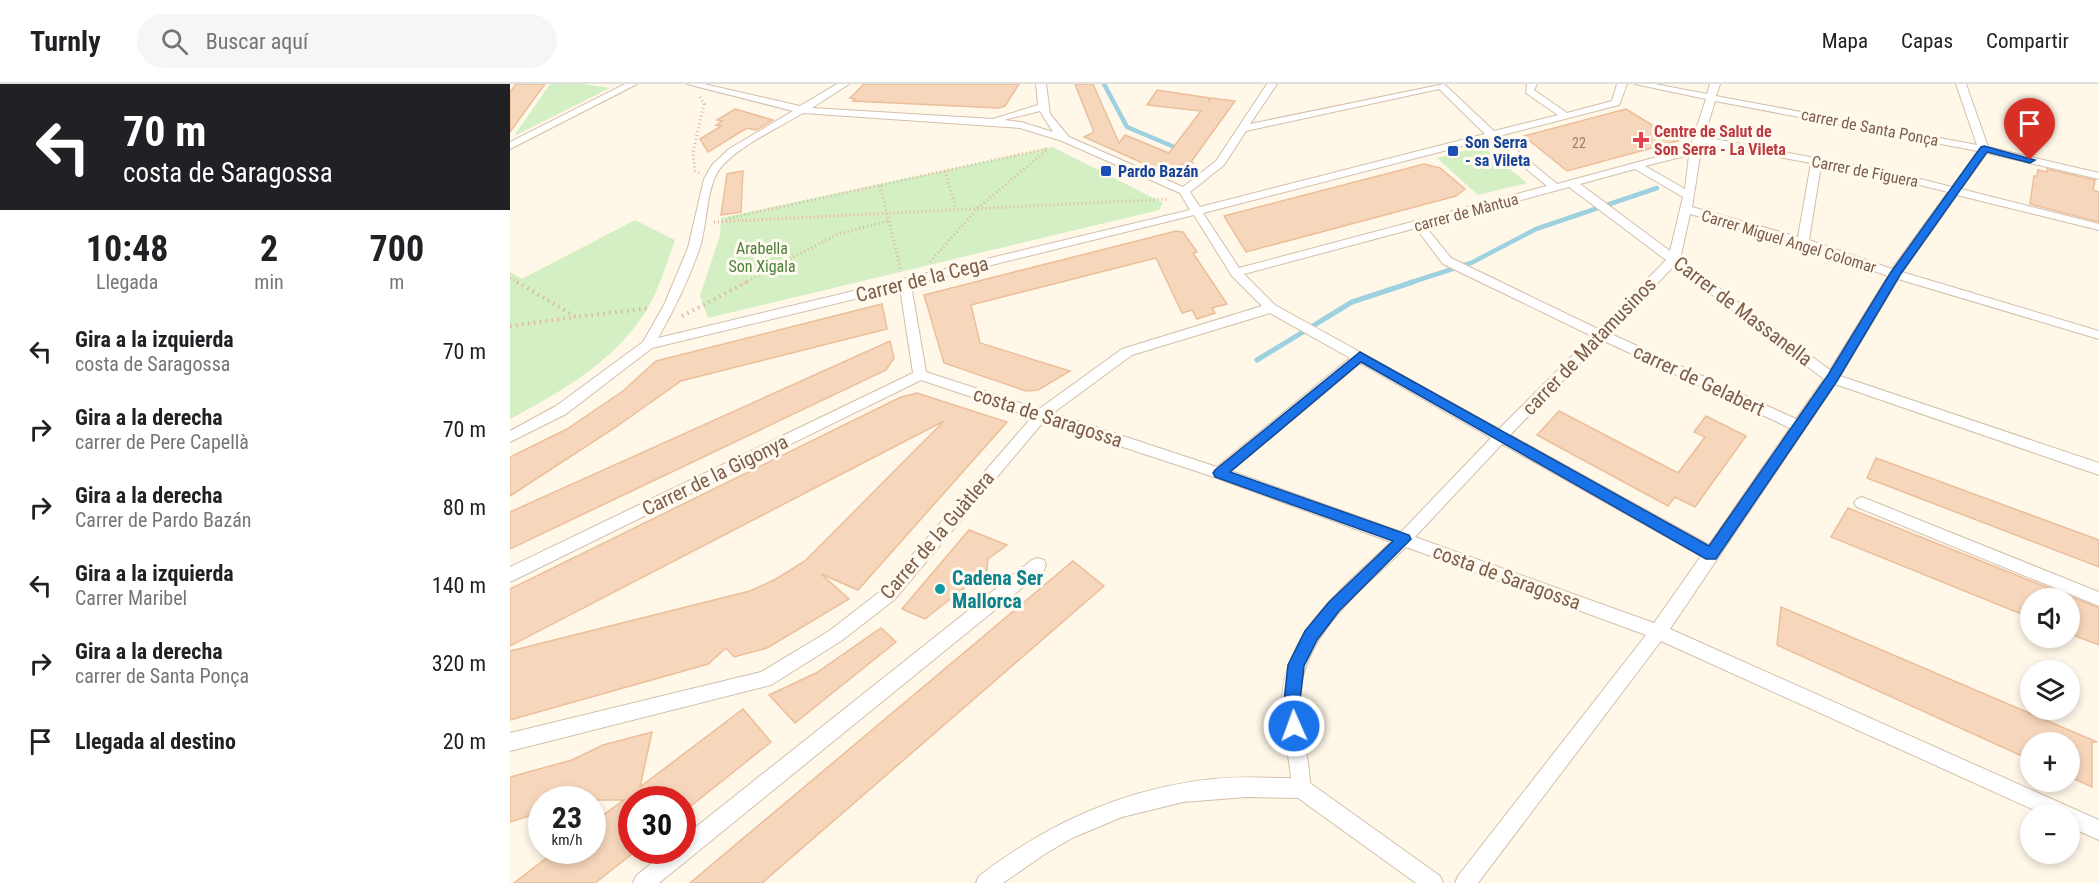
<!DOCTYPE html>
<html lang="es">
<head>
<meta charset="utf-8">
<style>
  :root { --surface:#fff; --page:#f6f6f6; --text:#202124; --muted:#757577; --line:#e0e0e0 }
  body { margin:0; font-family:"Roboto Condensed",sans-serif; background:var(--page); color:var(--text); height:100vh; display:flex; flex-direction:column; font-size:22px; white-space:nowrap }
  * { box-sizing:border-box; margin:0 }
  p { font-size:20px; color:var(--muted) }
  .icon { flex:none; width:33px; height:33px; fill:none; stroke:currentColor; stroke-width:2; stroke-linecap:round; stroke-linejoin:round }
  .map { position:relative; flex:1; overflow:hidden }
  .details { display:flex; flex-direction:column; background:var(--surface); width:510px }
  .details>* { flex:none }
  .guide { background:#202124; color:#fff; overflow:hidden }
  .fabs { position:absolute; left:1510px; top:504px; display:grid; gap:12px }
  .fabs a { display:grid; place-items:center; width:60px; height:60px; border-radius:50%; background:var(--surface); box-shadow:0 3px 9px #0003; font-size:30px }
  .speed { position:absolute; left:18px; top:702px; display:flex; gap:12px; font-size:30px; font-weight:700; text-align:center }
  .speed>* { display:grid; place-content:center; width:78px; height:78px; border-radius:50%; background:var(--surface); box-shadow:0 3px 9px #0003; line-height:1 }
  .speed small { font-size:15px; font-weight:400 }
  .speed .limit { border:9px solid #d22; background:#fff; color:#111 }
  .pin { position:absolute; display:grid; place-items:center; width:51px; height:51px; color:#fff; margin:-62px -26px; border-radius:50% 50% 50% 0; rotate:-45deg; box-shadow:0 0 6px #0007 }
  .pin .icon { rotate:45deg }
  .me { position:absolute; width:66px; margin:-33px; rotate:358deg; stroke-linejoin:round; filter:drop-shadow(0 0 4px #0008) }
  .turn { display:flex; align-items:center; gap:21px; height:126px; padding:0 24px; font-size:27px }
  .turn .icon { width:78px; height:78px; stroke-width:2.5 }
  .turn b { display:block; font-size:42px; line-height:51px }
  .eta { display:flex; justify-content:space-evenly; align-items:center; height:102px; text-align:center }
  .eta b { font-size:36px; font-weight:700; line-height:42px }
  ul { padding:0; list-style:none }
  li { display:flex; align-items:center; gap:18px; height:78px; padding:0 24px }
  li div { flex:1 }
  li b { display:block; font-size:22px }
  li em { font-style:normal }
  header { display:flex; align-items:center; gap:36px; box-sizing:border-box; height:84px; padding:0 30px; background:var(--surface); border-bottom:2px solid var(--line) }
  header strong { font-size:28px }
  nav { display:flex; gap:33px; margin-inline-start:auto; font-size:21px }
  .search { width:420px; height:54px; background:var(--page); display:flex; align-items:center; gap:15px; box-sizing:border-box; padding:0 21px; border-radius:33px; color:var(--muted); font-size:22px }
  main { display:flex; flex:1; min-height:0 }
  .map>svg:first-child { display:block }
  .green { fill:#d3efc3 }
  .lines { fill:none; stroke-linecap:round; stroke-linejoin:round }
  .stream-far1 { stroke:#9ed1df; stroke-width:4.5 }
  .stream { stroke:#9ed1df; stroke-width:5 }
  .building { fill:#f7d7bc; stroke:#ecbe9a; stroke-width:1.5 }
  .street-casing { stroke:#d3bfab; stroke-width:2 }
  .path-far1 { stroke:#ddba9e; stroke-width:3; stroke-dasharray:1 3; stroke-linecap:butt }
  .path { stroke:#ddba9e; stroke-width:4; stroke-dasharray:1.5 4.5; stroke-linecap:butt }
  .street { fill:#fff; fill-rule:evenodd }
  .route { fill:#1a73e8; stroke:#114b97; stroke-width:1.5 }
  .health-dot { fill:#e0444e; stroke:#fffaf0; stroke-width:2 }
  .transit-dot { fill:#1a4fb4; stroke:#fffaf0; stroke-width:2 }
  .culture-dot { fill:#0f9aa8; stroke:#fffaf0; stroke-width:2 }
  .labels { text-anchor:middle; stroke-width:6; stroke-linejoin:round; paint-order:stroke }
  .far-number-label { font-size:14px; fill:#9c7c65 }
  .far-street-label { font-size:16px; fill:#7d5d48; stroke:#fffaf0 }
  .far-health-label { font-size:16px; font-weight:bold; fill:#be3a42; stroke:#fffaf0; text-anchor:start }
  .far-transit-label { font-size:16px; font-weight:bold; fill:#164399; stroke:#fffaf0; text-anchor:start }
  .far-park-label { font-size:16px; fill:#4c7e3c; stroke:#fffaf0 }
  .street-label { font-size:20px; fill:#7d5d48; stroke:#fffaf0 }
  .culture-label { font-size:20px; font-weight:bold; fill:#0d838f; stroke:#fffaf0; text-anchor:start }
</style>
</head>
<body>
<header>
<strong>Turnly</strong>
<div class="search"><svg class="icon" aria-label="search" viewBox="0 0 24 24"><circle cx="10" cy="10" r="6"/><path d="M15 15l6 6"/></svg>Buscar aquí</div>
<nav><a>Mapa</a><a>Capas</a><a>Compartir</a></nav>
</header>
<main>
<section class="details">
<div class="guide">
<div class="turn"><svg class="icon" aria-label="left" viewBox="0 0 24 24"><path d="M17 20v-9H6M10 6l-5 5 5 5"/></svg><div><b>70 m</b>costa de Saragossa</div></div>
</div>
<div class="eta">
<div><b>10:48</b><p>Llegada</p></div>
<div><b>2</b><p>min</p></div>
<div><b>700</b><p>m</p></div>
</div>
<ul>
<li><svg class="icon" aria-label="left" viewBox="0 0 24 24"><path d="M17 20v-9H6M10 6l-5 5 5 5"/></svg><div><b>Gira a la izquierda</b><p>costa de Saragossa</p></div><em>70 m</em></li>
<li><svg class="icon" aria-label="right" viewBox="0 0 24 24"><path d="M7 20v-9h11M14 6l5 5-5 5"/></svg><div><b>Gira a la derecha</b><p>carrer de Pere Capellà</p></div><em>70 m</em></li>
<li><svg class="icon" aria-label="right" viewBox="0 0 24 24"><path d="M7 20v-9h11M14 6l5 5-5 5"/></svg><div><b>Gira a la derecha</b><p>Carrer de Pardo Bazán</p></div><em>80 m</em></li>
<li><svg class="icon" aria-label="left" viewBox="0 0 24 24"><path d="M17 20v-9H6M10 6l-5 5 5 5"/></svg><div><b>Gira a la izquierda</b><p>Carrer Maribel</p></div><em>140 m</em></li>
<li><svg class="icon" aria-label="right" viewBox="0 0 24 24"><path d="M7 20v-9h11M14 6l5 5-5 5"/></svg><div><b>Gira a la derecha</b><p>carrer de Santa Ponça</p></div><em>320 m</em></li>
<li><svg class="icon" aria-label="arrive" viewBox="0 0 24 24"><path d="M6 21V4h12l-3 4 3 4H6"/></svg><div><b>Llegada al destino</b></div><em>20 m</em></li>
</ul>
</section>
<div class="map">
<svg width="1589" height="799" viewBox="0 0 1589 799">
  <rect width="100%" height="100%" fill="#fff7e8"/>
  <g class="green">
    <path d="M40,0H73L100,4L4,52Z"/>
    <path d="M972,62L1017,99L968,111L927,74Z"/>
    <path d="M543,63L653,119L649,126L198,234L190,212L210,151L211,134Z"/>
    <path d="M125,136L165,156C157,177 151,200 140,220C110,274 53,307 0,335V188L12,195Z"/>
  </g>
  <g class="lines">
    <g class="stream-far1">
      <path d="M594,0L617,43L662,62"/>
      <path d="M899,199L961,179L1026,145L1147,104"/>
    </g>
    <path class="stream" d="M747,276L842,218L903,198"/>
  </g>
  <g class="building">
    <path d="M6,0H35L0,48V8Z"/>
    <path d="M354,0H509L495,22L489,24L343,17L345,15L340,14Z"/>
    <path d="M565,0H583L609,59L615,51L659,69L691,27L637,21L647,6L699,14V17L701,14L725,17L681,78L683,79L646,85L574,53L584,48Z"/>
    <path d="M225,25L263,36L246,46L237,44L198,68L190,55L211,42L206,41L212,37L207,36Z"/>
    <path d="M1116,25L1168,57L1057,87L1014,52Z"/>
    <path d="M914,80L930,84L955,105L946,112L736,168L714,132Z"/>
    <path d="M1537,85L1585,96L1583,106L1589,108V138L1520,120L1524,92H1527L1528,86L1537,88Z"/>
    <path d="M233,87L231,128L211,131L217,90Z"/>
    <path d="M666,147L673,148L687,168L683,169L717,220L702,224L705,229L687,235L682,226L672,229L646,174L461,221L470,259L560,287L528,306L516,307L434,279L414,211Z"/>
    <path d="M372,220L377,245L171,297L106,343L0,412V373L57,345L113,307L146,277Z"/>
    <path d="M380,257L384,274L376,286L0,465V428Z"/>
    <path d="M407,309L497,338L348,506L311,490L339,515L257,564L224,573L216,564L198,580L0,636V567L240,507L266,495L295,477L434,337L0,562V505L391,313Z"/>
    <path d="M1049,327L1168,389L1195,353L1184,348L1196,332L1236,352L1185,423L1165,413L1158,422L1027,351Z"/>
    <path d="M1366,374L1589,456V483L1357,394Z"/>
    <path d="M1338,424L1589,524V561L1560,550V514H1521V534L1321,453Z"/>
    <path d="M459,446L497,461L478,475L477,486L415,535L392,525Z"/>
    <path d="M563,477L594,502L252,799H180Z"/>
    <path d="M1271,523L1587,658H1582V703L1560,693V658H1521V676L1267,561Z"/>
    <path d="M371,544L386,558L285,639L259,611L306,589Z"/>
    <path d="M233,625L261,658L172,729V716H122V770L85,799H4L47,766H82V739L114,716H32V728L0,738V693L62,676L93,661L142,648L130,703Z"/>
  </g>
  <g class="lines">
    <g class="street-casing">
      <g id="street">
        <path d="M115,0H127L0,65V58Z"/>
        <path d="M177,0H194L290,22L327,0H339L302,24L483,35L528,21L526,0H536L540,30L559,53L673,103L706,77L757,0H767L740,40L934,0L984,47L1048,31L1016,9L1017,0H1027L1024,6L1057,29L1102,17L1107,0H1117L1109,21L989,52L1047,100L1180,64L1196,15L1125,0H1145L1197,10L1200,0H1210L1206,12L1467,61L1446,0H1456L1478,63L1589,89V95L1477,69L1451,105L1589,140V146L1447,111L1392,188L1589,247V255L1388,195L1330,292L1589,379V391L1325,300L1160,545L1589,736V756L1560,743V730H1533L1151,557L968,799H945L948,792L1136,551L896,463C850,508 785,555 790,626C792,651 799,675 800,699L930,792L933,799H906L788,714L736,713L673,718L612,733L562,754L535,770L493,799H466L469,792C538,739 616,704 703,695C729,692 755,694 781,694C779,671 773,649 772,626C769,552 833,504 881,458L704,393L534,337L384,516L331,557L261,601L0,667V649L251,588L319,547L372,506L522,333L411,296L0,498V483L403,289L390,204L142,264L56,330L0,358V347L46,322L133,258L154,221L178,164L194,95L202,81L219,65L283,27ZM929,5L975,50L690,123L680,108L714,81L736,47ZM1205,17L1468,67L1442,103L1390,90L1194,53ZM530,27L543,48L511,38L494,36ZM293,29L510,44L552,57L670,109L680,126L148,254C164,226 178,197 189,166C198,142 195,101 212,82C231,61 268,44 293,29ZM980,55L1037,102L729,184L693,129ZM1192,59L1301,79L1288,153L1182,123ZM1179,71L1175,105L1135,82ZM1311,81L1390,96L1438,108L1382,185L1299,156ZM1125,85L1173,113L1160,167L1070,100ZM1059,103L1156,176L1088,245L941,174L915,142ZM1180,130L1289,160L1378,192L1320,286L1170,175ZM684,131L722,192L752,222L612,265L529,325L416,288L401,201ZM906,144L933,180L1082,252L989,345L765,221L734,190ZM1164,182L1314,295L1286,335L1099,249ZM760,229L840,274L707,383L543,329L622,271ZM1092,256L1280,344L1199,461L1000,351ZM850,279L981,354L891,448L721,387ZM992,360L1191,472L1144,539L905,453Z"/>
        <path d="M1352,413L1589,508V522L1347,423L1344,419L1347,415Z"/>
        <path d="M528,474L534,476L536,481L534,486L149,799H123L126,792L157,766H172V754L522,476Z"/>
      </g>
    </g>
    <g class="path-far1">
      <path d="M435,87L446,125"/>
      <path d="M189,89L185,87L183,68L194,20L190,13"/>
      <path d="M370,102L391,186"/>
      <path d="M216,137L220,134L539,64"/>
      <path d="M204,138L658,115"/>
      <path d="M420,178L468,124L537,66"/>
      <path d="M0,194L9,199"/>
      <path d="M234,199L328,150L378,137"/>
    </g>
    <g class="path">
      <path d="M7,198L66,233L141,224"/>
      <path d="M172,232L237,198"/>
      <path d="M0,242L66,233"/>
    </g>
    <use href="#street" class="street"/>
  </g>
  <path class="route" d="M1474,62L1525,76L1520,79L1477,68L1390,191L1327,297L1206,475H1196L851,278L720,388L899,451L901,455L829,527L807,556L794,582L789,626L792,642L790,647L784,650L778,647L773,626L778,581L795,547L819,518L883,457L705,393L703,389L705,386L850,268L1199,462L1318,291L1381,188L1471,63Z"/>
  <path class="health-dot" d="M1128 47h6v6h6v6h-6v6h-6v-6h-6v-6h6z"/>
  <g class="transit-dot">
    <rect x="937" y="61" width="12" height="12" rx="3"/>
    <rect x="590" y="81" width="12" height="12" rx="3"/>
  </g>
  <circle class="culture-dot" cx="430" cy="505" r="6"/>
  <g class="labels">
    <g class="far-number-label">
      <text x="1069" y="64">22</text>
    </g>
    <g class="far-street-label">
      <text transform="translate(1360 43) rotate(11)" y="6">carrer de Santa Ponça</text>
      <text transform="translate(1355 87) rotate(11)" y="6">Carrer de Figuera</text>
      <text transform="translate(956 128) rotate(-15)" y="6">carrer de Màntua</text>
      <text transform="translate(1279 157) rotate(17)" y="6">Carrer Miguel Angel Colomar</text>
    </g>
    <g class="far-health-label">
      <text x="1144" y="53">Centre de Salut de<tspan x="1144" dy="18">Son Serra - La Vileta</tspan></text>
    </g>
    <g class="far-transit-label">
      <text x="955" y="64">Son Serra<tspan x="955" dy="18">- sa Vileta</tspan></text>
      <text x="608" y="93">Pardo Bazán</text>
    </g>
    <g class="far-park-label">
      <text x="252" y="170">Arabella<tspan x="252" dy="18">Son Xigala</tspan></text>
    </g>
    <g class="street-label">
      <text transform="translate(412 195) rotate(-14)" y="7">Carrer de la Cega</text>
      <text transform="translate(1233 227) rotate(37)" y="7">Carrer de Massanella</text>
      <text transform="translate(1079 262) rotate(-46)" y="7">carrer de Matamusinos</text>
      <text transform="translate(1189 296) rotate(25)" y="7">carrer de Gelabert</text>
      <text transform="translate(538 333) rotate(18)" y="7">costa de Saragossa</text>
      <text transform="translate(205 391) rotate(-26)" y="7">Carrer de la Gigonya</text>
      <text transform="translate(427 451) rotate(-49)" y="7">Carrer de la Guàtlera</text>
      <text transform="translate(997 493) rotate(20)" y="7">costa de Saragossa</text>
    </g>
    <g class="culture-label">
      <text x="442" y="501">Cadena Ser<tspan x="442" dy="23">Mallorca</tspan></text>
    </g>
  </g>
</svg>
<div class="fabs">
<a><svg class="icon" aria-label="sound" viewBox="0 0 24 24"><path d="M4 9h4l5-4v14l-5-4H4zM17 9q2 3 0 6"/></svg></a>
<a><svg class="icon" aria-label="layers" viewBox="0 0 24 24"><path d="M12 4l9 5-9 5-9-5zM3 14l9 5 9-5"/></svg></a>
<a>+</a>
<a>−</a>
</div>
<div class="speed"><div>23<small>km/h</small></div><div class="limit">30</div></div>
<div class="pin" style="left:1520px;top:76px;background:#d93025"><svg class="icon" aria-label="arrive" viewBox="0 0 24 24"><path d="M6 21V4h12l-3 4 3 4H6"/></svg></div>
<svg class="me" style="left:784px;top:642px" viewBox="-20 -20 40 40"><circle r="17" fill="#1a73e8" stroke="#fff" stroke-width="3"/><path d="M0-11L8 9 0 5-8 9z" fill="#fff"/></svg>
</div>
</main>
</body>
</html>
